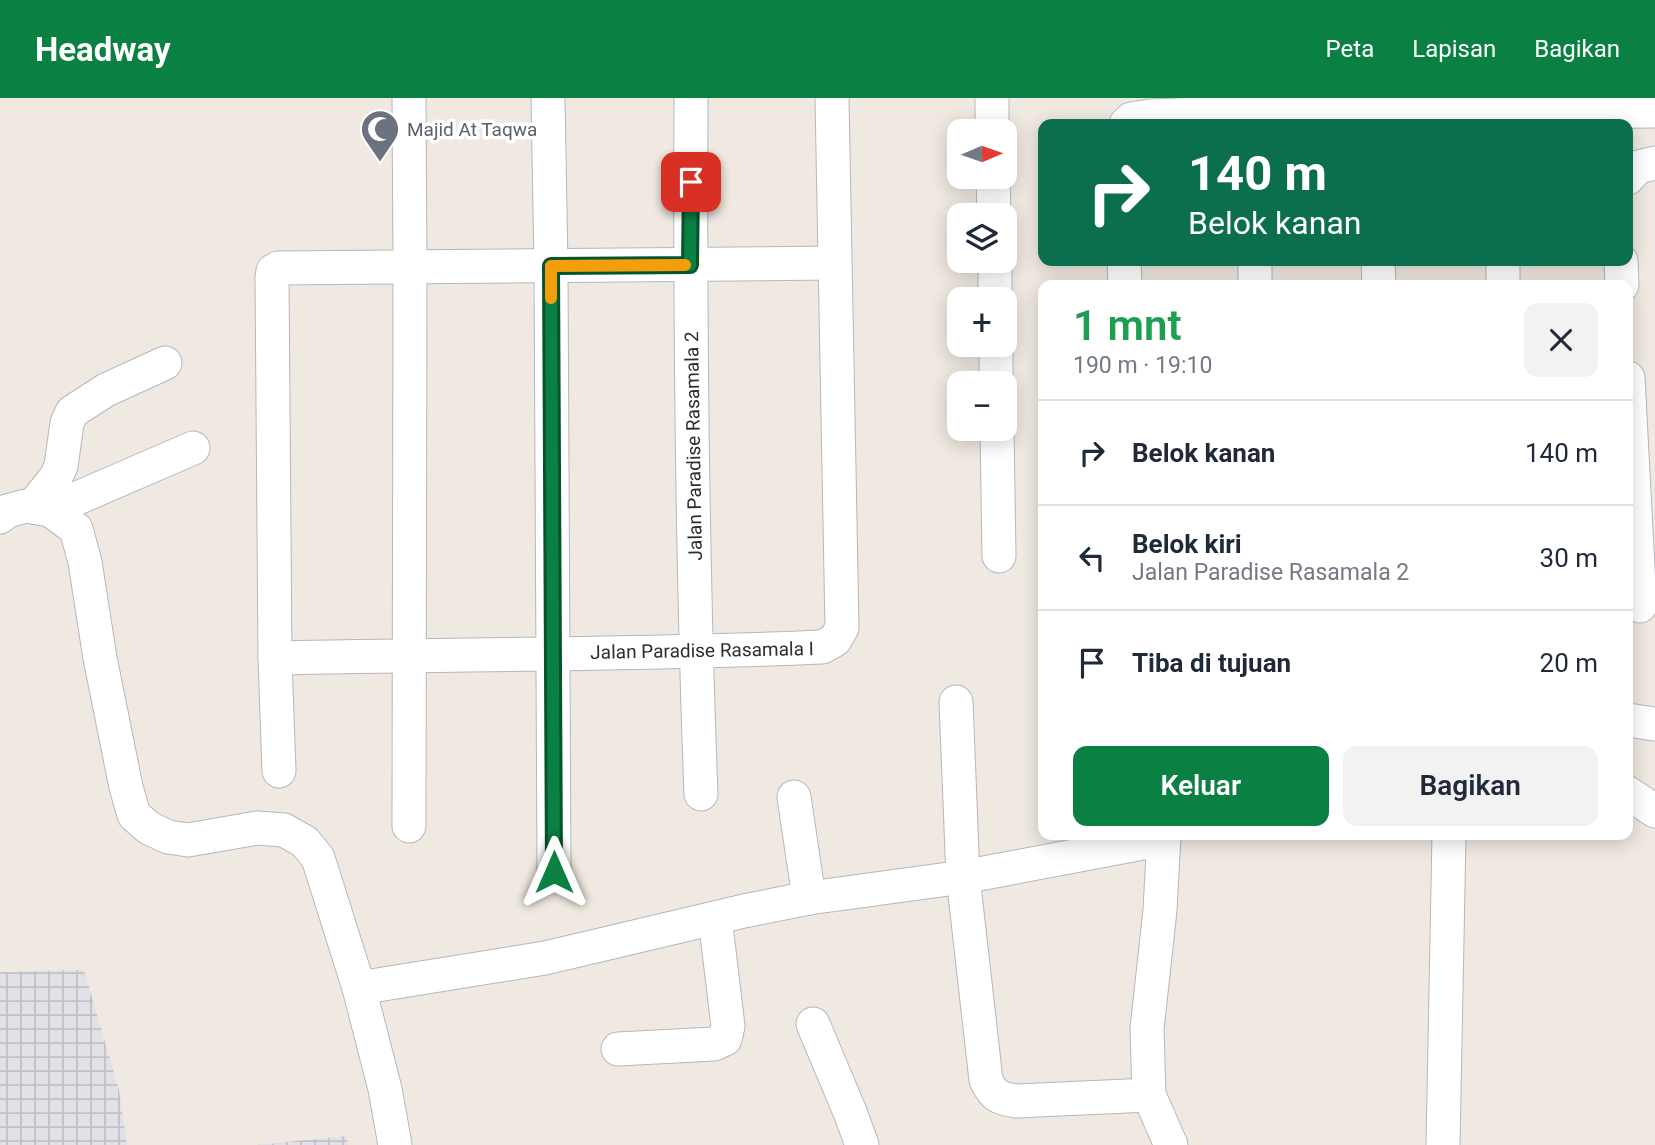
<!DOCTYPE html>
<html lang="id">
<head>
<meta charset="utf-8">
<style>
  :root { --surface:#fff; --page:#f2f2f3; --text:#1f2937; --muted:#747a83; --line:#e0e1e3; --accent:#0b8043 }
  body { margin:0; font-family:Roboto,sans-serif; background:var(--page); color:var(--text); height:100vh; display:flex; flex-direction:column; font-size:26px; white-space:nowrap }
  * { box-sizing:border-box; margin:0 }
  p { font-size:23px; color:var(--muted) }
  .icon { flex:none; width:38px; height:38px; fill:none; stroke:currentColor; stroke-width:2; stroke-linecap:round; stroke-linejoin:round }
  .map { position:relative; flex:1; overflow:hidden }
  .sheet { position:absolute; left:1038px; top:182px; width:595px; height:560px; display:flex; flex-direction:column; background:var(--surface); border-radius:14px; box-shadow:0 4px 18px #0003 }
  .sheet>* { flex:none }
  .banner { position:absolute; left:1038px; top:21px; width:595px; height:147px; border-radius:14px; box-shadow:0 4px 18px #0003; background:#0b6e4f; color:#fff; overflow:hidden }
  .needle { width:46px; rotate:88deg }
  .fabs { position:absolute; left:947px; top:21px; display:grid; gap:14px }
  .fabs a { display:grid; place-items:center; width:70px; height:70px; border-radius:14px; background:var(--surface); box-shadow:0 4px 18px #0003; font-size:35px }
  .pin { position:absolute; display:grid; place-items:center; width:60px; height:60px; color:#fff; margin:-30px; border-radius:14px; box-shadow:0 4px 10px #0006 }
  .me { position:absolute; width:77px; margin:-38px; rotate:0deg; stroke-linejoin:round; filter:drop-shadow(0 0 5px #0008) }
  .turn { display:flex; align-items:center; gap:24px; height:147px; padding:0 35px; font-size:32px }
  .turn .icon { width:91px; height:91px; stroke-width:2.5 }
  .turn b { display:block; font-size:49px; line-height:60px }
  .round { display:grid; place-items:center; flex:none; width:74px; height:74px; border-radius:14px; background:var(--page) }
  .overview { display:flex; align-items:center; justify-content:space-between; height:119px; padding:0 35px }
  h1 { font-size:42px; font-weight:600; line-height:52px; color:#1e9e55 }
  .action { display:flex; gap:14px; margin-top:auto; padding:14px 35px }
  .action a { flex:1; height:80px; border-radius:14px; background:var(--accent); color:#fff; font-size:28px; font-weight:600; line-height:80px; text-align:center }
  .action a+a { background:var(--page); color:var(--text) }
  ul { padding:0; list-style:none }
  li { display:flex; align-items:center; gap:21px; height:105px; padding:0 35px; border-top:2px solid var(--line) }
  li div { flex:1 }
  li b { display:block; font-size:26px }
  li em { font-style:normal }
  header { display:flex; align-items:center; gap:42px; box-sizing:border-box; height:98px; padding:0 35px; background:var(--accent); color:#fff }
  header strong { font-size:33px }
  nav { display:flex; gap:38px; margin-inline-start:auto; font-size:24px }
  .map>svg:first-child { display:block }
  .industrial { fill:url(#industrial-grid) }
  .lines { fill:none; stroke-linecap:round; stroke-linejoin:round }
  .street-casing { stroke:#b4b7c1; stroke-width:35 }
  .street { stroke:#fff; stroke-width:33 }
  .route-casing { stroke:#07532c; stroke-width:18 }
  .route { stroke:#0b8043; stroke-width:12 }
  .slow { stroke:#f59e0b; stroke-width:12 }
  .labels { text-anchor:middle; stroke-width:7; stroke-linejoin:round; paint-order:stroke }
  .worship-label { font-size:19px; fill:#5b616d; stroke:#fff; text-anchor:start }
  .street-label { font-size:19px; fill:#2e2e2e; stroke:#fff }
</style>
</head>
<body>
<header>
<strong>Headway</strong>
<nav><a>Peta</a><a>Lapisan</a><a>Bagikan</a></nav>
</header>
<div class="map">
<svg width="1655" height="1047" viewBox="0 0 1655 1047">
  <defs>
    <pattern id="industrial-grid" width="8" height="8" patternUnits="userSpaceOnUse" patternTransform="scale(1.75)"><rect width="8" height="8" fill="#e3e1e8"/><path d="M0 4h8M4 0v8" fill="none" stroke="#c3c1c7"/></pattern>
  </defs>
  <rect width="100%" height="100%" fill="#efe9e1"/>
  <g class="industrial">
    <path d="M84,872L119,992L127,1047H0V874Z"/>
    <path d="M346,1038L348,1047H256Z"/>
  </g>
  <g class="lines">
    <g class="street-casing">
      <g id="street">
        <path d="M409,0L410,169L409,728"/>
        <path d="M548,0L551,168L554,774"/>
        <path d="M691,0C690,232 692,464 701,696"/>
        <path d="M992,0V33"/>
        <path d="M1126,26L1131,21L1150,18L1252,14L1333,16L1655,13"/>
        <path d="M993,79L994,117"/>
        <path d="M1628,80L1638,69L1655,65"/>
        <path d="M995,163V201"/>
        <path d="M1124,163L1125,187"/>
        <path d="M1255,163V187"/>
        <path d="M1378,163L1379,187"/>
        <path d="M1503,163V187"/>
        <path d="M1621,163L1622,187"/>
        <path d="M996,247V285"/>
        <path d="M1628,280L1640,508"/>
        <path d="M997,331L999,458"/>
        <path d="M32,409L56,379L61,368L67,325L72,314L106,292L165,265"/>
        <path d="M50,412L193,350"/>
        <path d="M0,419L7,413L26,408L50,412L76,431L85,464L100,560L126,689L134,717L149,730L168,739L188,742L257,730L284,732L305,744L318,760L359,890L385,991L395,1047"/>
        <path d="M275,560C458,556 640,557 822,549L835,542L842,530L832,0"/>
        <path d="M956,604L963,779L986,982C994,999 999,1000 1016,1003L1149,997"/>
        <path d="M1628,622L1654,626"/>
        <path d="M279,673L275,560L272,179L273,173L278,170L834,165"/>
        <path d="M1628,695L1655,713"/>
        <path d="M1164,737L1160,812L1147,931L1149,997L1171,1047"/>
        <path d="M809,800L963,779L1164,741"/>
        <path d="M359,890L545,860L744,813L809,800L794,699"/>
        <path d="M813,926L850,1014L862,1047"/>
        <path d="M618,951L714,946L725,941L728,928L715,820"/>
        <path d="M1443,1047L1449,737"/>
      </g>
    </g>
    <use href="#street" class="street"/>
  </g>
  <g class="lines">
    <g class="route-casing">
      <path id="route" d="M554,774L551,168L690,167L691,84"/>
    </g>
    <use href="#route" class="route"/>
    <path class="slow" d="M551,200V168L685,167"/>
  </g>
  <defs>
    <g id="mosque-pin" transform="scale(2.0125)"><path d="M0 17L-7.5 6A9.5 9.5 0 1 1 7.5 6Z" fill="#6b7280" stroke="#fff"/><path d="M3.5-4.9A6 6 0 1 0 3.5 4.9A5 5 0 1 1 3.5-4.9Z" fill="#fff"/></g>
  </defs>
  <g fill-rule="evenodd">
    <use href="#mosque-pin" x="380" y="31"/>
  </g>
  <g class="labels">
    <g class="worship-label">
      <text x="407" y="38">Majid At Taqwa</text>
    </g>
    <g class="street-label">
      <text transform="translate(693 348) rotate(-91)" y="7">Jalan Paradise Rasamala 2</text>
      <text transform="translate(702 552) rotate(-1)" y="7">Jalan Paradise Rasamala I</text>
    </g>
  </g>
</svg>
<div class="fabs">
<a><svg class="needle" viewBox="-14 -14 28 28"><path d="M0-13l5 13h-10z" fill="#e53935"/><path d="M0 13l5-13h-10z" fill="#747a83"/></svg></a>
<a><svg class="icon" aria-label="layers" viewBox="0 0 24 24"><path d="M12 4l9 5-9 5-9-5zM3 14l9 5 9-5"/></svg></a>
<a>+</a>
<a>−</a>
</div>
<div class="pin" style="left:691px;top:84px;background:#d93025"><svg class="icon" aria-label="arrive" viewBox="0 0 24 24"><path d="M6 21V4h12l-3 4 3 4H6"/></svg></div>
<svg class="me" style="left:554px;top:774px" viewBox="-20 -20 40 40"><path d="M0-17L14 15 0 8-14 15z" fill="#0b8043" stroke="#fff" stroke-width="4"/></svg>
<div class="banner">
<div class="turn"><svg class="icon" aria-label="right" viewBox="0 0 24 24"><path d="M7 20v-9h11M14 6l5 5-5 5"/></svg><div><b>140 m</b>Belok kanan</div></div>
</div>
<section class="sheet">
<div class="overview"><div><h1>1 mnt</h1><p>190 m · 19:10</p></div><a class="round"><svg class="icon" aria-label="close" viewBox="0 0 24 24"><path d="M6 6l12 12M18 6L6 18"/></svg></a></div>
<ul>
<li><svg class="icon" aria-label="right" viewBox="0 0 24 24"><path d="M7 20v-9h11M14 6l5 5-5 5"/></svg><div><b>Belok kanan</b></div><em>140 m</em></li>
<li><svg class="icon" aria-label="left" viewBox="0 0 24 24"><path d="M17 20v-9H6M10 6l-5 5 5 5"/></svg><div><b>Belok kiri</b><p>Jalan Paradise Rasamala 2</p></div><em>30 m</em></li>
<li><svg class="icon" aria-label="arrive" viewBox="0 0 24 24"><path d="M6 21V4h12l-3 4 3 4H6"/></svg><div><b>Tiba di tujuan</b></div><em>20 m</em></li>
</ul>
<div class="action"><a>Keluar</a><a>Bagikan</a></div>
</section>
</div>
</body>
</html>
